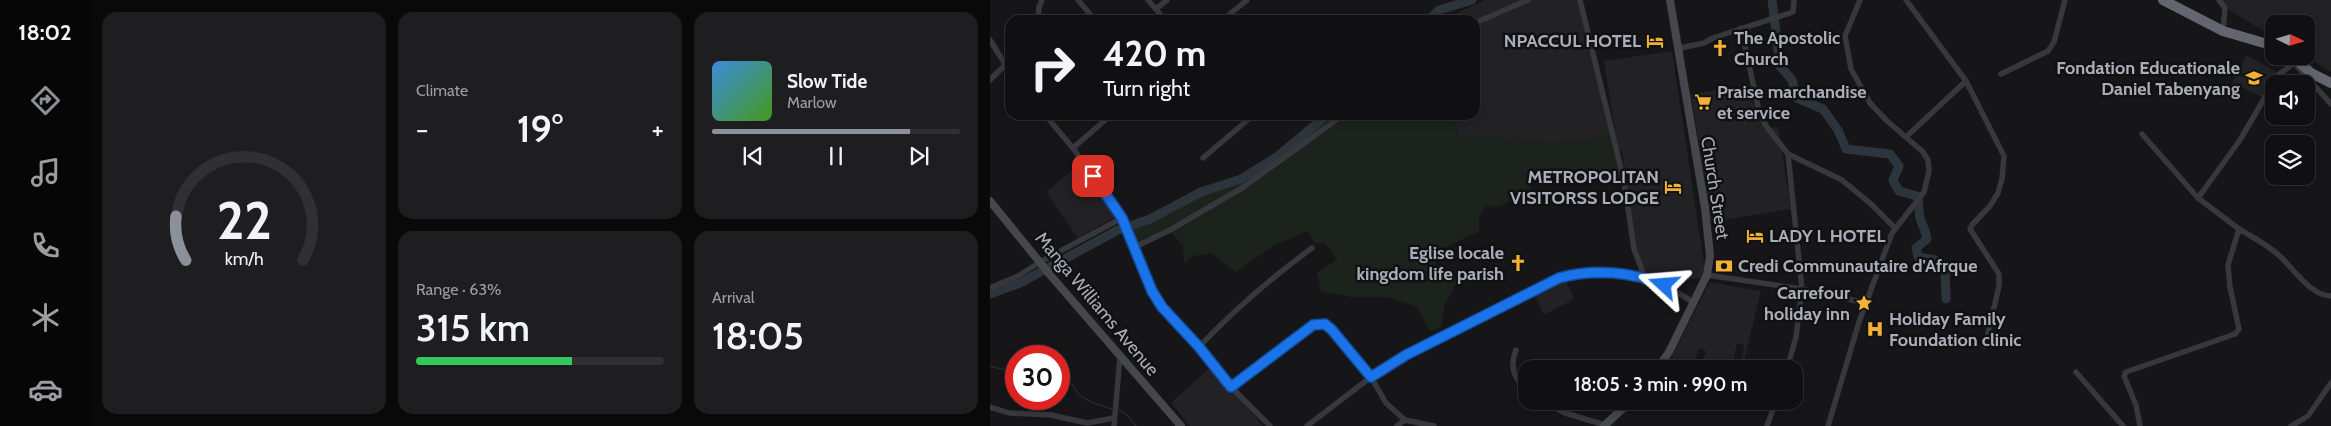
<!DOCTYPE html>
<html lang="en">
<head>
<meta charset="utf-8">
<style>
  body { margin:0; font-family:Cabin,sans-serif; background:#1e1e20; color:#f1f3f6; height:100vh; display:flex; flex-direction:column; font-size:19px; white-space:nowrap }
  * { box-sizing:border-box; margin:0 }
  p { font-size:16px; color:#9c9d9f }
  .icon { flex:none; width:28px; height:28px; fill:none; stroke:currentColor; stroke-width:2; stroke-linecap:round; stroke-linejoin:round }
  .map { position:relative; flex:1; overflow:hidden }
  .drawer { display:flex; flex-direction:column; gap:12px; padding:12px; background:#09090a; width:900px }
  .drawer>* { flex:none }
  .hud { position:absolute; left:15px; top:15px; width:475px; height:105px; border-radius:15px; box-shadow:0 2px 8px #0003,0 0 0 1px #303032; background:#101012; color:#f1f3f6; overflow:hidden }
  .needle { width:32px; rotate:95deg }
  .controls { position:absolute; left:1275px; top:15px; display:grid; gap:10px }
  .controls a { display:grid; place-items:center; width:50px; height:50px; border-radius:10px; background:#101012; box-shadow:0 2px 8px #0003,0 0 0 1px #303032; font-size:25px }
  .speed { position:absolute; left:15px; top:345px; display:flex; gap:10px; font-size:25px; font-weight:700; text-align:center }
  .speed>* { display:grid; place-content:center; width:65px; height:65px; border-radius:50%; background:#101012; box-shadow:0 2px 8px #0003,0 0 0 1px #303032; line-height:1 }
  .speed .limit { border:8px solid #d22; background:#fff; color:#111 }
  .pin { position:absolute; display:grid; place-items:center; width:42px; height:42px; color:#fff; margin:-21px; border-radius:10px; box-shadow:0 2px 8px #0006 }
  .me { position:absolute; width:55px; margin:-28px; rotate:289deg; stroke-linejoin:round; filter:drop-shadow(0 0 4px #0008) }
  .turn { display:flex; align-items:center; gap:18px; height:105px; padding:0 15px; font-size:22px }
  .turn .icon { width:65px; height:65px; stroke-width:2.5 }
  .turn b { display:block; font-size:35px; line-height:42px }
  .big { font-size:38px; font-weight:600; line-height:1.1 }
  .drawer .widget { flex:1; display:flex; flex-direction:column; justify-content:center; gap:8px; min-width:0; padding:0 18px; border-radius:15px; background:#1e1e20 }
  .drawer .dial { align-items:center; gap:0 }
  .dial svg { height:130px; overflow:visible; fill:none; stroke:#303032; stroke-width:7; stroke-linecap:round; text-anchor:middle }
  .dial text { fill:#f1f3f6; stroke:none }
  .song { display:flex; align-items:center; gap:15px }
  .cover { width:60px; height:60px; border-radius:8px; background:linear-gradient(135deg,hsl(210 70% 55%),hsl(100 70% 35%)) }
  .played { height:5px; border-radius:2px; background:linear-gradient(90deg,#8c9099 80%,#303032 80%) }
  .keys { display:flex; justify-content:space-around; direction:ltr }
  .heat { display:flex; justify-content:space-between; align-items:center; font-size:28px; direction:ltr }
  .charge { height:8px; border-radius:4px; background:linear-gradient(90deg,#34c759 63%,#303032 0) }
  .drawer .tiles { flex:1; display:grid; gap:12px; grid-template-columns:repeat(3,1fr) }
  .widget:first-child { grid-row:span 2 }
  .trip { position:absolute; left:528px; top:360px; width:285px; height:50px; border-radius:15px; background:#101012; box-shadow:0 2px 8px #0003,0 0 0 1px #303032; font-weight:600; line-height:50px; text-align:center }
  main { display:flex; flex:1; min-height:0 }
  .tabs { display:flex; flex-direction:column; width:90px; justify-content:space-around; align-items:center; background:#060607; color:#9c9d9f }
  .tabs .icon { width:35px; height:35px }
  .tabs .on { color:#8c9099 }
  .tabs b { font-size:22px; color:#f1f3f6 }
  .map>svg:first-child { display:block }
</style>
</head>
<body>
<main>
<nav class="tabs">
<b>18:02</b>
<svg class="icon on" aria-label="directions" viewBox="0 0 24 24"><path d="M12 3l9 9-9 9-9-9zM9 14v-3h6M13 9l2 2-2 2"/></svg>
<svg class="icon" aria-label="music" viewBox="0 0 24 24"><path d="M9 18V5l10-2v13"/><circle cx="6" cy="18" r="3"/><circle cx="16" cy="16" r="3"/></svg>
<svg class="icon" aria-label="phone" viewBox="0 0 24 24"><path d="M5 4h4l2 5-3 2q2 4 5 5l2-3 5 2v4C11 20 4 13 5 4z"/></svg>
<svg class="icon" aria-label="climate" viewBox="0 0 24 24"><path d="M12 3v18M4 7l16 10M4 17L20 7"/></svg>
<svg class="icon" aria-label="car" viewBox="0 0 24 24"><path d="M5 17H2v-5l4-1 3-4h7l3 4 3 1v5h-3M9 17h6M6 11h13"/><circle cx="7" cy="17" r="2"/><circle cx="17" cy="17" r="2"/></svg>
</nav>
<section class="drawer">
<div class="tiles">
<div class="widget dial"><svg viewBox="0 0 100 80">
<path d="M14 69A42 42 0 1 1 86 69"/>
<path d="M14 69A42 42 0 0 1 8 42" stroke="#8c9099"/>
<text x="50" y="56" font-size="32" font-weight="700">22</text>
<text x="50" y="72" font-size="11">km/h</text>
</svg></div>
<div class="widget"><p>Climate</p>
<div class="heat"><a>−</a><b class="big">19°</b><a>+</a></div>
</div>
<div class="widget">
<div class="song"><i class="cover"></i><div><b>Slow Tide</b><p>Marlow</p></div></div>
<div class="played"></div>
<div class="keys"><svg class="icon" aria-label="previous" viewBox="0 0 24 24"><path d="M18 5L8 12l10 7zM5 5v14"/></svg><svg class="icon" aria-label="pause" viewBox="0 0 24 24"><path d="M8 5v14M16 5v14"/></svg><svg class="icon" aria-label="next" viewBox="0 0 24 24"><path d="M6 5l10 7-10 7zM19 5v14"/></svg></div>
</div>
<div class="widget"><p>Range · 63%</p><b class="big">315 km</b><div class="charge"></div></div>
<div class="widget"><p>Arrival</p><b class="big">18:05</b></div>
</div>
</section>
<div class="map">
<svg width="1341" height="426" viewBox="0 0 1341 426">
  <rect width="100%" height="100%" fill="#161618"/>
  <g fill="#222225" fill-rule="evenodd">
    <path d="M 495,0 L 590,0 L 623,137 L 558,143 L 516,139 L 470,139 L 462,115 L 485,115 L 485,20 L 452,20 Z"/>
    <path d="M 1228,0 L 1341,0 L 1341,72 L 1315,56 L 1316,24 L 1284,24 L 1284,37 L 1227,3 Z"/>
    <path d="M 682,51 L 716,277 L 652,287 L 632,151 L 628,151 L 614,61 Z"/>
    <path d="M 1256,55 L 1286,71 L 1275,98 L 1242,83 Z"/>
    <path d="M 760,85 L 763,104 L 770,103 L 774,129 L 788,127 L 801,209 L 721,222 L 701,94 Z"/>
    <path d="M 91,163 L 127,216 L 88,238 L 56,192 Z"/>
    <path d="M 576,281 L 584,299 L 554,315 L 544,293 L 564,283 Z"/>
    <path d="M 720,282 L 771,291 L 752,369 L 711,369 L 716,351 L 709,348 L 703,369 L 691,369 L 680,360 ZM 747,344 L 754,345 L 751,361 L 744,359 Z"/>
    <path d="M 222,366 L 273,426 L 200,426 L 181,403 Z"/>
  </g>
  <path fill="#1c231d" d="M 337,115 L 367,115 L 371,120 L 378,115 L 462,115 L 470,139 L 516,139 L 558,143 L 623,137 L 634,181 L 545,177 L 537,194 L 507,207 L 496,205 L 489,218 L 489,232 L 450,249 L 445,265 L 469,279 L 455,304 L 451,327 L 440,331 L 426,306 L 397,297 L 363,297 L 331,291 L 327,273 L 347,259 L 335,243 L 325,243 L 317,231 L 283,246 L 246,272 L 222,253 L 203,256 L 194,263 L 193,246 L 180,230 L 143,248 L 134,222 L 160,219 L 211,192 L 251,179 L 288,156 Z"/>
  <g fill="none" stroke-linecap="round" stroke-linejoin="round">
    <g stroke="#2c353c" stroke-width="1">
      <path d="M 0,366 L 26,373"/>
      <path d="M 69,378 L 83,385 C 89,401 108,404 122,409"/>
      <path d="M 129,410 L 137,415 L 146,426"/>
    </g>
    <g stroke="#2c353c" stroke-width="9">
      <path d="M 782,0 L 790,66 L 802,80 L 807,98 L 833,109 L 848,130 L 856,149 L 900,154 L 909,166 L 903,180 L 909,191 L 927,196 C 930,204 928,211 930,218 C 932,226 936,230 937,239 L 926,248 L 928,257 L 945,260 L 955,268 L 956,299"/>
      <path d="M 439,20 L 449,10 L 482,0"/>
      <path d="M 0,294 L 30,283 L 128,230 L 160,219 L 211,192 L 251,179 L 288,156 L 337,115"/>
    </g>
    <g stroke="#37383d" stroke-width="5.5">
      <path d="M 88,0 L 105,20"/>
      <path d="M 158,0 L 175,20"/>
      <path d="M 590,0 L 634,181 L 644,249 L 655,278"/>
      <path d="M 916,0 L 976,81 L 1014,156 L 1012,179 L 1008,193 L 1000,206 L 982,225 L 980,229 L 1009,274 L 1009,286 L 995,346"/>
      <path d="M 1229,0 L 1235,8 L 1233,31"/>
      <path d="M 166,9 L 177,0"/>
      <path d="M 241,13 L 247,20"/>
      <path d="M 48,20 L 49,7 L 52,0"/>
      <path d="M 233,20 L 257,0"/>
      <path d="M 485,23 L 538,0"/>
      <path d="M 751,28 L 769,111 L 776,126 L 798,154 L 812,289 L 806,337 L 797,369"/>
      <path d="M 0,40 L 20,72"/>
      <path d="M 690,48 L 714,43 L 723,38 L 803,12 L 804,0"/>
      <path d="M 1303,62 L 1341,104"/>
      <path d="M 1011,74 L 1058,51 L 1064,42 L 1075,0"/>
      <path d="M 0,80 L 15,65"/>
      <path d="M 55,115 L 83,148 L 132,218 L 162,291 L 172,307 L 209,347 L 241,387 L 280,426"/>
      <path d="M 1152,134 L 1208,198 L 1249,229"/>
      <path d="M 917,136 L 976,81"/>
      <path d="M 83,148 L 121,115"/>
      <path d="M 798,154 L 852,180 L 880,203 L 905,228"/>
      <path d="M 213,158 L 260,118 L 257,115"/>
      <path d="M 1208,198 L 1250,140 L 1288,75 L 1303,64"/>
      <path d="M 143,248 L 180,230 L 252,188 L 353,115"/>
      <path d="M 717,275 L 812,289 L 876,303"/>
      <path d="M 0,288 L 28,276 L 50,262 L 132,218"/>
      <path d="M 209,347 C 243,311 281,278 322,248"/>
      <path d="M 526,350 C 520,365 523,378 536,388"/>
      <path d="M 1086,372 L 1133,426"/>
      <path d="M 241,387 L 312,333 L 323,325 L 335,324 L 381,377 L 396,403 L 415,420"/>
      <path d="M 553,401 L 575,413 L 615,425"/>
      <path d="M 0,407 L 19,413 L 61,415 L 97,423 L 124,418"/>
      <path d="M 124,426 L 130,356"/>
      <path d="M 317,426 L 381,377 L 416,355 L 569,278 C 602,268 641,271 672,284 C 683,289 693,296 703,302"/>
      <path d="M 407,426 L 415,420 L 444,426"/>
      <path d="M 777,426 L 786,401"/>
      <path d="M 838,426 L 869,322 L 902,233 L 934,192 L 939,171 L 938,160 L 933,152 L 896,120 L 880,103 L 861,69 L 855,36 L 870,0"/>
      <path d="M 1150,426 L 1146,405 L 1134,376 L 1136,372 L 1245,334 L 1249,329 L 1240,287 L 1238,265 L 1249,229 C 1261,236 1274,243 1285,252 C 1302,265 1319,296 1341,296"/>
      <path d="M 1301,426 L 1318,416 L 1341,383"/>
    </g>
    <g stroke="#45474d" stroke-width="8">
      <path d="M 0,201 L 61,276 L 191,426"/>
      <path d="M 667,369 L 679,352 L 717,275 L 720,256 L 715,208 L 680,0"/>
      <path d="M 614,426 L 641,401"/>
    </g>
    <g stroke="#63666e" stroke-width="10">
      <path d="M 1173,0 L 1233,31 L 1284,46"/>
      <path d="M 1302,56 L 1321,73 L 1341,83"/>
    </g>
  </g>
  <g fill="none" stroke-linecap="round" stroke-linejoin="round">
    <g stroke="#114b97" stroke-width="12">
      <path id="route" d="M 103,176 L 132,218 L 162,291 L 172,307 L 209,347 L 241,387 L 323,325 L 335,324 L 342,330 L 381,377 L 416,355 L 569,278 C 603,268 642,272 674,285"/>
    </g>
    <use href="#route" stroke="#1a73e8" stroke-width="9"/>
  </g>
  <defs>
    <g id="hotel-bare" transform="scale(1.35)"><path d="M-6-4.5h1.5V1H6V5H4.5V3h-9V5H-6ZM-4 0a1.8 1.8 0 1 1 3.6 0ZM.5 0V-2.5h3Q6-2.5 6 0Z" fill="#f2b134" stroke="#111113" stroke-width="2.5" paint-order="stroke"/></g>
    <g id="church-bare" transform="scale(1.35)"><path d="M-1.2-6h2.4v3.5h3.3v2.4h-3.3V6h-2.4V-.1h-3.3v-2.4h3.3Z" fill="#f2b134" stroke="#111113" stroke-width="2.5" paint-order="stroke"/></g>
    <g id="school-bare" transform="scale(1.35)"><path d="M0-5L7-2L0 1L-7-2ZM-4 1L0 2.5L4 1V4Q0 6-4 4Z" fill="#f2b134" stroke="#111113" stroke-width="2.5" paint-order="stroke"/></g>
    <g id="supermarket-bare" transform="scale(1.35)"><path d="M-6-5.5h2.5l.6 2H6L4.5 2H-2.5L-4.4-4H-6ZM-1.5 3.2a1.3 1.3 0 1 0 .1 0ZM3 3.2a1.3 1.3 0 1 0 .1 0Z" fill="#f2b134" stroke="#111113" stroke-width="2.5" paint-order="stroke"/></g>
    <g id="bank-bare" transform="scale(1.35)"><path d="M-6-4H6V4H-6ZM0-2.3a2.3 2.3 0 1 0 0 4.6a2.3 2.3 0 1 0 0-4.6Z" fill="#f2b134" stroke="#111113" stroke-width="2.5" paint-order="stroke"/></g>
    <g id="sight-bare" transform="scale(1.35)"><path d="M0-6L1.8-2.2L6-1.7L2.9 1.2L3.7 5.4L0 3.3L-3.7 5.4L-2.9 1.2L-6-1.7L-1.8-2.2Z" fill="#f2b134" stroke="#111113" stroke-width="2.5" paint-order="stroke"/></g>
    <g id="hospital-bare" transform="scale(1.35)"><path d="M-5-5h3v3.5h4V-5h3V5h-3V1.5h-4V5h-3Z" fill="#f2b134" stroke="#111113" stroke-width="2.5" paint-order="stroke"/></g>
  </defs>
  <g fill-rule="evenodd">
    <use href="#hotel-bare" x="665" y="41"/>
    <use href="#church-bare" x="730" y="48"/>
    <use href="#school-bare" x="1264" y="78"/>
    <use href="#supermarket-bare" x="713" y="102"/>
    <use href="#hotel-bare" x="683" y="187"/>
    <use href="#hotel-bare" x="765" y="236"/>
    <use href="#church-bare" x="528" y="263"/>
    <use href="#bank-bare" x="734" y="266"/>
    <use href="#sight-bare" x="874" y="303"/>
    <use href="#hospital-bare" x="885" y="329"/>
  </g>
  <g text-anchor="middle" stroke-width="5" stroke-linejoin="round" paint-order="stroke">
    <g font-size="18" font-weight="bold" fill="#a8adb8" stroke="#111113" text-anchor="start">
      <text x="744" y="44">The Apostolic<tspan x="744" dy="21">Church</tspan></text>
      <text x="651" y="47" text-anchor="end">NPACCUL HOTEL</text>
      <text x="1250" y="74" text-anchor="end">Fondation Educationale<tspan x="1250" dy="21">Daniel Tabenyang</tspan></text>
      <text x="727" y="98">Praise marchandise<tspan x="727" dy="21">et service</tspan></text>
      <text x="669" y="183" text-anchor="end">METROPOLITAN<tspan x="669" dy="21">VISITORSS LODGE</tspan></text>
      <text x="779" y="242">LADY L HOTEL</text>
      <text x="514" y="259" text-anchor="end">Eglise locale<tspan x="514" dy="21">kingdom life parish</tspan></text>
      <text x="748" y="272">Credi Communautaire d'Afrque</text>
      <text x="860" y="299" text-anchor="end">Carrefour<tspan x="860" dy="21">holiday inn</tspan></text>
      <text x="899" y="325">Holiday Family<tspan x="899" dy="21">Foundation clinic</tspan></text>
    </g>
    <g font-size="18" fill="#a8adb8" stroke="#111113">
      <text transform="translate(725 188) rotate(81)" y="6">Church Street</text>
      <text transform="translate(107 304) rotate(50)" y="6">Manga Williams Avenue</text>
    </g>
  </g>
</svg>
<div class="controls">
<a><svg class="needle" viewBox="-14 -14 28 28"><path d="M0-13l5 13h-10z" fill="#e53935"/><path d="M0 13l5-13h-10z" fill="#9c9d9f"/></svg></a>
<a><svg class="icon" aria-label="sound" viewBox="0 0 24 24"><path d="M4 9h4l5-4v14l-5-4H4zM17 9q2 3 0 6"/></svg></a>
<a><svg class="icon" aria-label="layers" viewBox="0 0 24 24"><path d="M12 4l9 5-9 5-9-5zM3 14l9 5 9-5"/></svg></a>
</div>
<div class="speed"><div class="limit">30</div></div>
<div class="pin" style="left:103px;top:176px;background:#d93025"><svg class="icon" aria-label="arrive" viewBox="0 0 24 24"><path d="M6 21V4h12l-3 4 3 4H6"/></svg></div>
<svg class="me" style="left:674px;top:285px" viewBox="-20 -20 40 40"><path d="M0-17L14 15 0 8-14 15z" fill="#1a73e8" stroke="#fff" stroke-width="4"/></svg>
<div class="trip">18:05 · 3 min · 990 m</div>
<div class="hud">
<div class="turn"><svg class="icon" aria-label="right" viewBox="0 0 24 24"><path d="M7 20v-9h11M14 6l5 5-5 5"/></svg><div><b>420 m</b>Turn right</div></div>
</div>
</div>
</main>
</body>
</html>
